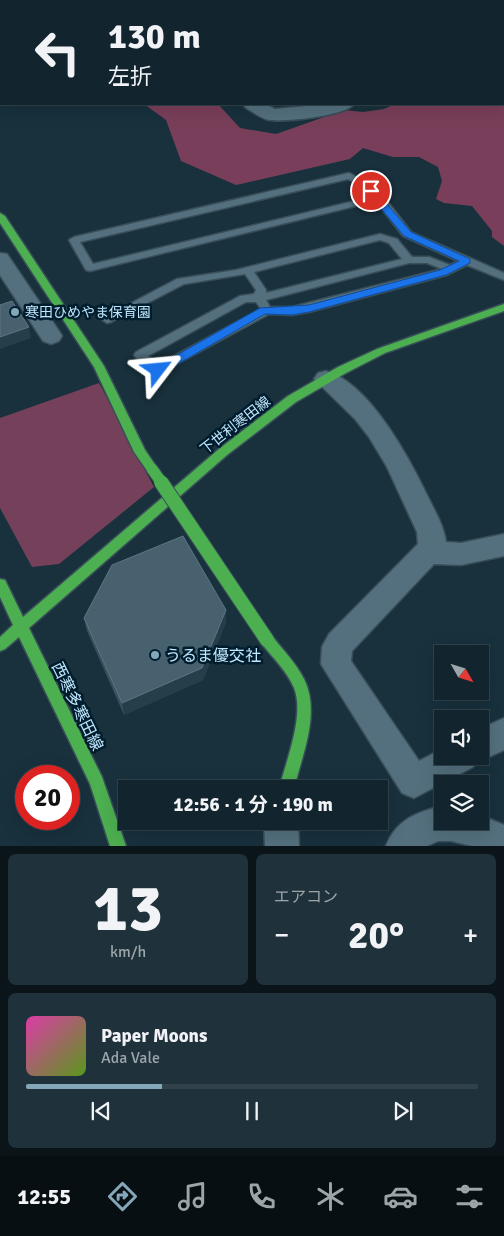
<!DOCTYPE html>
<html lang="ja">
<head>
<meta charset="utf-8">
<style>
  body { margin:0; font-family:Signika,"Noto Sans JP",sans-serif; background:#1f313a; color:#f1f3f6; height:100vh; display:flex; flex-direction:column; font-size:19px; white-space:nowrap }
  * { box-sizing:border-box; margin:0 }
  p { font-size:16px; color:#9ca5aa }
  .icon { flex:none; width:28px; height:28px; fill:none; stroke:currentColor; stroke-width:2; stroke-linecap:round; stroke-linejoin:round }
  .map { position:relative; height:846px; overflow:hidden }
  .side { display:flex; flex-direction:column; gap:8px; padding:8px; background:#0a1419; flex:1 }
  .side>* { flex:none }
  .hud { position:absolute; left:0px; top:0px; width:505px; height:105px; box-shadow:0 5px 20px #0002,0 0 0 1px #31424a; background:#12252e; color:#f1f3f6; overflow:hidden }
  .needle { width:32px; rotate:129deg }
  .fabs { position:absolute; left:434px; top:645px; display:grid; gap:10px }
  .fabs a { display:grid; place-items:center; width:55px; height:55px; border-radius:0px; background:#12252e; box-shadow:0 5px 20px #0002,0 0 0 1px #31424a; font-size:25px }
  .speed { position:absolute; left:15px; top:765px; display:flex; gap:10px; font-size:25px; font-weight:700; text-align:center }
  .speed>* { display:grid; place-content:center; width:65px; height:65px; border-radius:50%; background:#12252e; box-shadow:0 5px 20px #0002,0 0 0 1px #31424a; line-height:1 }
  .speed .limit { border:8px solid #d22; background:#fff; color:#111 }
  .pin { position:absolute; display:grid; place-items:center; width:42px; height:42px; color:#fff; margin:-21px; border:2px solid #fff; border-radius:50%; box-shadow:0 1px 5px #0007 }
  .me { position:absolute; width:55px; margin:-28px; rotate:61deg; stroke-linejoin:round; filter:drop-shadow(0 0 4px #0008) }
  .turn { display:flex; align-items:center; gap:18px; height:105px; padding:0 25px; font-size:22px }
  .turn .icon { width:65px; height:65px; stroke-width:2.5 }
  .turn b { display:block; font-size:35px; line-height:42px }
  .big { font-size:38px; font-weight:700; line-height:1.1 }
  .side .tile { flex:1; display:flex; flex-direction:column; justify-content:center; gap:8px; min-width:0; padding:0 18px; border-radius:8px; background:#1f313a }
  .side .dial { align-items:center; gap:0 }
  .dial b { font-size:65px; line-height:1 }
  .song { display:flex; align-items:center; gap:15px }
  .cover { width:60px; height:60px; border-radius:8px; background:linear-gradient(135deg,hsl(320 70% 55%),hsl(90 70% 35%)) }
  .played { height:5px; border-radius:2px; background:linear-gradient(90deg,#85a7ba 30%,#31424a 30%) }
  .keys { display:flex; justify-content:space-around; direction:ltr }
  .heat { display:flex; justify-content:space-between; align-items:center; font-size:28px; direction:ltr }
  .side .tiles { flex:1; display:grid; gap:8px; grid-template-columns:1fr 1fr }
  .tile:last-child { grid-column:span 2 }
  .trip { position:absolute; left:118px; top:780px; width:270px; height:50px; border-radius:0px; background:#12252e; box-shadow:0 5px 20px #0002,0 0 0 1px #31424a; font-weight:700; line-height:50px; text-align:center }
  .dock { display:flex; height:80px; justify-content:space-around; align-items:center; background:#070f12; color:#9ca5aa }
  .dock .icon { width:35px; height:35px }
  .dock .current { color:#85a7ba }
  .dock b { font-size:22px; color:#f1f3f6 }
  .map>svg:first-child { display:block }
</style>
</head>
<body>
<div class="map">
<svg width="504" height="846" viewBox="0 0 504 846">
  <rect width="100%" height="100%" fill="#18313d"/>
  <path fill="#75415a" d="M 99,383 L 154,487 L 59,564 L 32,567 L 0,508 L 0,418 Z"/>
  <path fill="#793f5a" d="M 144,104 L 218,104 L 240,128 L 276,134 L 344,110 L 363,112 L 384,109 L 395,104 L 504,105 L 504,246 L 492,237 L 492,231 L 472,206 L 444,203 L 436,199 L 442,181 L 438,167 L 419,157 L 393,157 L 363,148 L 350,159 L 236,185 L 181,161 L 166,120 Z"/>
  <g fill="none" stroke-linecap="round" stroke-linejoin="round">
    <g stroke="#394e59" stroke-width="3">
      <path id="lane" d="M 349,173 L 367,182 L 387,201 L 411,232 L 504,273 L 504,280 L 467,265 L 447,275 L 309,312 L 292,315 L 269,314 L 158,374 L 136,358 L 134,355 L 136,352 L 240,296 L 254,294 L 256,290 L 245,274 L 184,284 L 111,322 L 107,323 L 101,319 L 177,279 L 236,270 L 380,234 L 397,239 L 412,257 L 429,257 L 450,265 L 458,261 L 403,236 L 376,201 L 90,271 L 86,270 L 69,240 L 74,237 ZM 348,179 L 361,186 L 371,197 L 93,264 L 80,242 ZM 380,240 L 389,243 L 402,259 L 266,293 L 266,290 L 254,272 ZM 409,263 L 427,263 L 442,269 L 292,307 L 270,307 L 266,300 ZM 246,302 L 256,302 L 261,309 L 159,364 L 148,356 Z"/>
    </g>
    <g stroke="#394e59" stroke-width="3">
      <g id="street">
        <path d="M 354,0 L 370,0 L 371,1 L 355,1 Z"/>
        <path d="M 467,0 L 487,0 L 488,1 L 468,1 Z"/>
        <path d="M 243,104 L 265,104 L 275,109 L 329,104 L 354,104 C 345,116 285,122 270,120 C 262,119 253,112 246,108 Z"/>
        <path d="M 0,253 L 7,254 L 59,331 L 62,336 L 59,341 L 51,344 L 43,341 L 0,275 Z"/>
        <path d="M 326,371 C 370,383 411,461 429,499 C 436,513 444,527 446,542 L 461,543 L 504,534 L 504,556 L 461,565 L 434,564 L 352,651 L 351,661 L 419,761 L 442,749 L 442,756 L 480,756 L 480,729 L 504,718 L 504,750 L 480,761 L 476,760 L 473,767 L 414,798 L 402,793 L 321,664 L 322,647 L 329,634 L 418,544 L 417,532 L 387,467 L 369,437 L 355,419 L 314,379 L 318,373 Z"/>
        <path d="M 438,807 L 442,807 L 442,821 L 480,821 L 480,815 L 504,825 L 504,846 L 472,846 L 451,841 L 438,841 L 427,846 L 386,846 C 395,822 414,813 438,807 Z"/>
        <path d="M 264,821 L 298,821 L 299,846 L 265,846 Z"/>
      </g>
    </g>
    <g stroke="#394e59" stroke-width="3">
      <g id="fast">
        <rect x="72" y="0" width="31" height="1"/>
        <path d="M 0,213 L 5,216 L 104,366 L 145,450 L 158,469 L 156,472 L 148,472 L 134,452 L 94,367 L 0,223 Z"/>
        <path d="M 504,304 L 504,311 L 385,353 L 346,373 L 296,402 L 227,455 L 29,628 L 102,777 L 126,846 L 110,846 L 90,784 L 19,637 L 5,649 L 0,651 L 0,637 L 13,625 L 0,597 L 0,579 L 5,580 L 23,617 L 219,449 L 288,396 L 338,367 L 377,349 Z"/>
        <path d="M 267,634 L 272,636 C 283,650 296,663 304,679 C 321,713 302,755 294,789 L 279,789 C 286,761 305,715 294,688 C 287,671 273,658 262,644 L 260,640 L 262,636 Z"/>
      </g>
    </g>
    <g stroke="#394e59" stroke-width="3">
      <rect id="slow" x="0" y="12" width="1" height="4"/>
    </g>
    <use href="#lane" fill="#54707e" fill-rule="evenodd"/>
    <use href="#street" fill="#54707e" fill-rule="evenodd"/>
    <use href="#fast" fill="#4caf50" fill-rule="evenodd"/>
    <use href="#slow" fill="#ffc107" fill-rule="evenodd"/>
    <g stroke="#394e59" stroke-width="13" stroke-linecap="butt">
      <path id="fast-bridge-far1" d="M 152,469 L 162,483"/>
    </g>
    <g stroke="#394e59" stroke-width="16" stroke-linecap="butt">
      <path id="fast-bridge" d="M 161,482 L 267,640"/>
    </g>
    <use href="#fast-bridge-far1" stroke="#4caf50" stroke-width="11"/>
    <use href="#fast-bridge" stroke="#4caf50" stroke-width="14"/>
  </g>
  <path fill="#39515e" d="M 226,610 L 226,622 L 203,680 L 124,715 L 87,631 L 84,618 Z"/>
  <g fill="#263e4a">
    <path d="M 29,327 L 31,338 L 0,349 L 0,337 Z"/>
    <path d="M 226,610 L 226,622 L 203,680 L 124,715 L 122,703 Z"/>
  </g>
  <g fill="#48616f" stroke="#5a7685">
    <path d="M 12,301 L 29,327 L 0,337 L 0,305 Z"/>
    <path d="M 183,536 L 226,610 L 202,668 L 122,703 L 84,618 L 112,565 Z"/>
  </g>
  <path fill="#1a73e8" stroke="#114b97" d="M 368,189 L 374,189 L 411,232 L 470,259 L 470,263 L 446,275 L 309,312 L 292,315 L 265,314 L 162,373 L 154,373 L 154,368 L 260,308 L 309,305 L 440,270 L 459,261 L 404,236 L 368,193 Z"/>
  <g fill="#85a7ba" stroke="#001d2d" stroke-width="2">
    <circle cx="15" cy="312" r="5"/>
    <circle cx="155" cy="655" r="5"/>
  </g>
  <g text-anchor="middle" stroke-width="5" stroke-linejoin="round" paint-order="stroke">
    <g font-size="14" fill="#c0e6fd" stroke="#001d2d" text-anchor="start">
      <text x="25" y="317">寒田ひめやま保育園</text>
    </g>
    <g font-size="14" fill="#c0e6fd" stroke="#001d2d">
      <text transform="translate(235 425) rotate(-38)" y="5">下世利寒田線</text>
    </g>
    <g font-size="16" fill="#c0e6fd" stroke="#001d2d" text-anchor="start">
      <text x="165" y="661">うるま優交社</text>
    </g>
    <g font-size="16" fill="#c0e6fd" stroke="#001d2d">
      <text transform="translate(78 706) rotate(64)" y="6">西寒多寒田線</text>
    </g>
  </g>
</svg>
<div class="fabs">
<a><svg class="needle" viewBox="-14 -14 28 28"><path d="M0-13l5 13h-10z" fill="#e53935"/><path d="M0 13l5-13h-10z" fill="#9ca5aa"/></svg></a>
<a><svg class="icon" aria-label="sound" viewBox="0 0 24 24"><path d="M4 9h4l5-4v14l-5-4H4zM17 9q2 3 0 6"/></svg></a>
<a><svg class="icon" aria-label="layers" viewBox="0 0 24 24"><path d="M12 4l9 5-9 5-9-5zM3 14l9 5 9-5"/></svg></a>
</div>
<div class="speed"><div class="limit">20</div></div>
<div class="pin" style="left:371px;top:191px;background:#d93025"><svg class="icon" aria-label="arrive" viewBox="0 0 24 24"><path d="M6 21V4h12l-3 4 3 4H6"/></svg></div>
<svg class="me" style="left:158px;top:370px" viewBox="-20 -20 40 40"><path d="M0-17L14 15 0 8-14 15z" fill="#1a73e8" stroke="#fff" stroke-width="4"/></svg>
<div class="trip">12:56 · 1 分 · 190 m</div>
<div class="hud">
<div class="turn"><svg class="icon" aria-label="left" viewBox="0 0 24 24"><path d="M17 20v-9H6M10 6l-5 5 5 5"/></svg><div><b>130 m</b>左折</div></div>
</div>
</div>
<section class="side">
<div class="tiles">
<div class="tile dial"><b>13</b><p>km/h</p></div>
<div class="tile"><p>エアコン</p>
<div class="heat"><a>−</a><b class="big">20°</b><a>+</a></div>
</div>
<div class="tile">
<div class="song"><i class="cover"></i><div><b>Paper Moons</b><p>Ada Vale</p></div></div>
<div class="played"></div>
<div class="keys"><svg class="icon" aria-label="previous" viewBox="0 0 24 24"><path d="M18 5L8 12l10 7zM5 5v14"/></svg><svg class="icon" aria-label="pause" viewBox="0 0 24 24"><path d="M8 5v14M16 5v14"/></svg><svg class="icon" aria-label="next" viewBox="0 0 24 24"><path d="M6 5l10 7-10 7zM19 5v14"/></svg></div>
</div>
</div>
</section>
<nav class="dock">
<b>12:55</b>
<svg class="icon current" aria-label="directions" viewBox="0 0 24 24"><path d="M12 3l9 9-9 9-9-9zM9 14v-3h6M13 9l2 2-2 2"/></svg>
<svg class="icon" aria-label="music" viewBox="0 0 24 24"><path d="M9 18V5l10-2v13"/><circle cx="6" cy="18" r="3"/><circle cx="16" cy="16" r="3"/></svg>
<svg class="icon" aria-label="phone" viewBox="0 0 24 24"><path d="M5 4h4l2 5-3 2q2 4 5 5l2-3 5 2v4C11 20 4 13 5 4z"/></svg>
<svg class="icon" aria-label="climate" viewBox="0 0 24 24"><path d="M12 3v18M4 7l16 10M4 17L20 7"/></svg>
<svg class="icon" aria-label="car" viewBox="0 0 24 24"><path d="M5 17H2v-5l4-1 3-4h7l3 4 3 1v5h-3M9 17h6M6 11h13"/><circle cx="7" cy="17" r="2"/><circle cx="17" cy="17" r="2"/></svg>
<svg class="icon" aria-label="filters" viewBox="0 0 24 24"><path d="M4 7h16M4 17h16"/><circle cx="9" cy="7" r="2"/><circle cx="15" cy="17" r="2"/></svg>
</nav>
</body>
</html>
